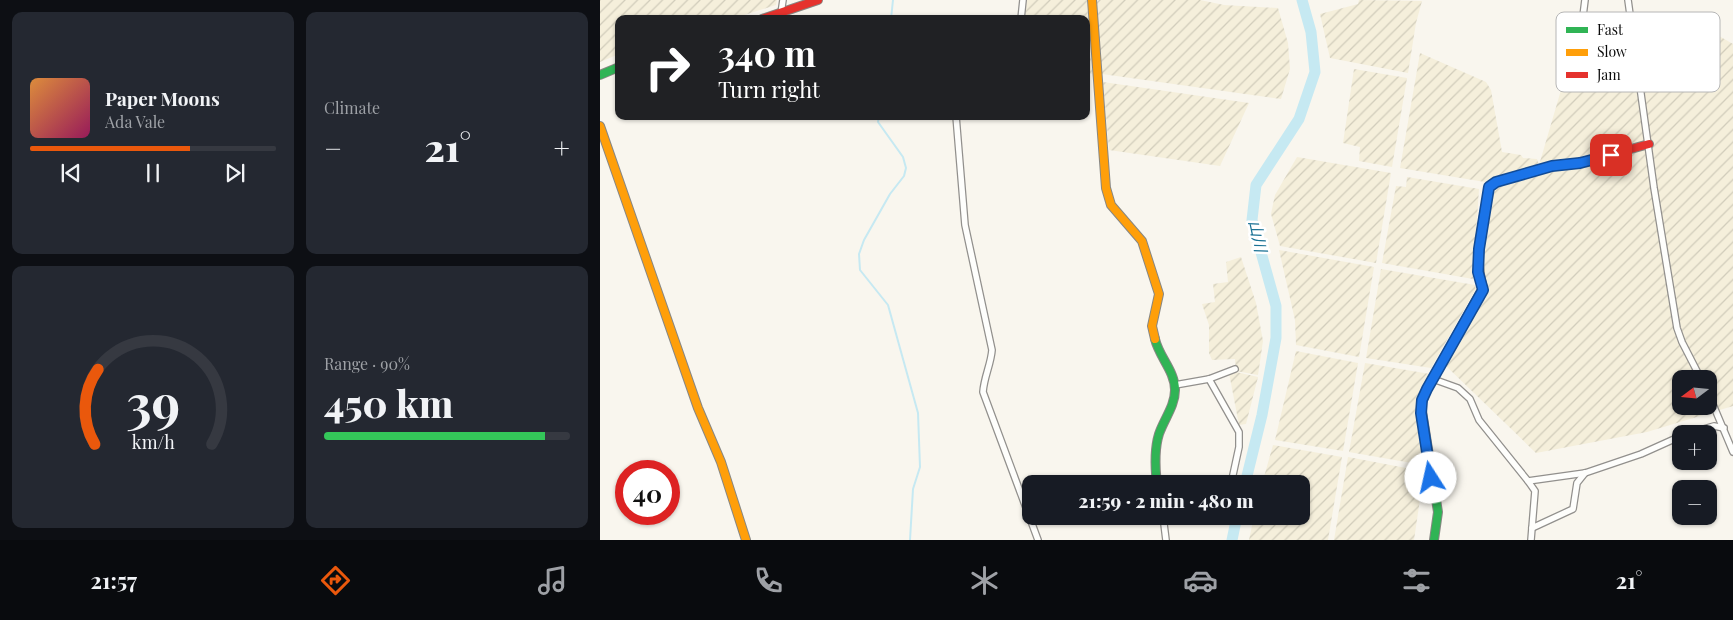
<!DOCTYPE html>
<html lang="en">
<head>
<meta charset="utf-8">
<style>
  body { margin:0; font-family:"Playfair Display","Noto Sans JP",serif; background:#242831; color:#f1f3f6; height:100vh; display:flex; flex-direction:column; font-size:19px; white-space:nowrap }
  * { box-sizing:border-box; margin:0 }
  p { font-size:16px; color:#9ea1a6 }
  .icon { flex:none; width:28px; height:28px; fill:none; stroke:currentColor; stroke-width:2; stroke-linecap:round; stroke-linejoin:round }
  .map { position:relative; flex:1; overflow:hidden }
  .panel { display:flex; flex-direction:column; gap:12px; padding:12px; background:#0d0f14; width:600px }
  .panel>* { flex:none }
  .banner { position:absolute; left:15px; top:15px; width:475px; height:105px; border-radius:10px; box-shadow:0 1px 4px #0004; background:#202124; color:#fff; overflow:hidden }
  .needle { width:32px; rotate:254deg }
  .tools { position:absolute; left:1072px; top:370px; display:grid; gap:10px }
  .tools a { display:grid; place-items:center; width:45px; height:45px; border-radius:10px; background:#171b24; box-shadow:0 1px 4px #0004; font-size:25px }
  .speed { position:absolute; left:15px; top:460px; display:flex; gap:10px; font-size:25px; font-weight:700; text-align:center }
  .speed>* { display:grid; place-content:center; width:65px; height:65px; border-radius:50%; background:#171b24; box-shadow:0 1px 4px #0004; line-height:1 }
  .speed .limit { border:8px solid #d22; background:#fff; color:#111 }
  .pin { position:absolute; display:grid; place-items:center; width:42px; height:42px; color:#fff; margin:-21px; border-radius:10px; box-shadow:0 2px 8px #0006 }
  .me { position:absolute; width:55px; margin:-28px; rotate:350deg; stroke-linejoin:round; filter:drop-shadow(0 0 4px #0008) }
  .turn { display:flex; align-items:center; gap:18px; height:105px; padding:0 20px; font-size:22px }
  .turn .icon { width:65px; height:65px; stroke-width:2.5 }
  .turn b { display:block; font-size:35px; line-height:42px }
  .big { font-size:38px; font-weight:800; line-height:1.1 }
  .panel .widget { flex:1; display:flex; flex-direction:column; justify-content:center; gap:8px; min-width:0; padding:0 18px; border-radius:10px; background:#242831 }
  .panel .dial { align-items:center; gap:0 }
  .dial svg { height:130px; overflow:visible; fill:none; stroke:#363941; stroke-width:7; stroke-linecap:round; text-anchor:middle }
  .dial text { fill:#f1f3f6; stroke:none }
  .song { display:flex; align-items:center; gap:15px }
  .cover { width:60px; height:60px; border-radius:8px; background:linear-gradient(135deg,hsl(30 70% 55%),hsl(330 70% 35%)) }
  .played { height:5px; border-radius:2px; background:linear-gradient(90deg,#ea580c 65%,#363941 65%) }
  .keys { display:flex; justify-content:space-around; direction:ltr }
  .heat { display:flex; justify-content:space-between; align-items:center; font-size:28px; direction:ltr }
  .charge { height:8px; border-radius:4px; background:linear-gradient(90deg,#34c759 90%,#363941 0) }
  .panel .tiles { flex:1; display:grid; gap:12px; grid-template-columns:repeat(2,1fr) }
  .trip { position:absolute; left:422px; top:475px; width:288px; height:50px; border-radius:10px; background:#171b24; box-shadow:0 1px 4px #0004; font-weight:800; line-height:50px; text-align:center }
  .tab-bar { display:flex; height:80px; justify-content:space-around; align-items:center; background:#090b0e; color:#9ea1a6 }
  .tab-bar .icon { width:35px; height:35px }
  .tab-bar .on { color:#ea580c }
  .tab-bar b { font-size:22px; color:#f1f3f6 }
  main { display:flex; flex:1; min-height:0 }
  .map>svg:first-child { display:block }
</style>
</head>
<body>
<main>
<section class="panel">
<div class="tiles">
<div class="widget">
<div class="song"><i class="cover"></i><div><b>Paper Moons</b><p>Ada Vale</p></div></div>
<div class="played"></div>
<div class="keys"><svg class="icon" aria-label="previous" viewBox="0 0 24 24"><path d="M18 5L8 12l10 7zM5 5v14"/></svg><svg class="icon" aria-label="pause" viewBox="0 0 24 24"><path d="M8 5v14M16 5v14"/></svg><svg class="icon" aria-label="next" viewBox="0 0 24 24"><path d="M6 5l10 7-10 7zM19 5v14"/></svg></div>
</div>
<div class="widget"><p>Climate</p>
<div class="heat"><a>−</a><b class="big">21°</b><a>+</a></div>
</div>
<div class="widget dial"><svg viewBox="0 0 100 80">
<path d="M14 69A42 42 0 1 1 86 69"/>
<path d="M14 69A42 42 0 0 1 16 23" stroke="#ea580c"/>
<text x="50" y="56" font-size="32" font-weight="700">39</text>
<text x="50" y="72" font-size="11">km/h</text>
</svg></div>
<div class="widget"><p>Range · 90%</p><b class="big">450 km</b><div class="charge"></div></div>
</div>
</section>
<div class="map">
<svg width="1133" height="540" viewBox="0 0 1133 540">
  <defs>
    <pattern id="farmland-furrows" width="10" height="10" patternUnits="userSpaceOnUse" patternTransform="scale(1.25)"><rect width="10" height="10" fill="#f5efdb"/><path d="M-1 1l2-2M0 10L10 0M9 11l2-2" fill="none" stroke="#d1ccbb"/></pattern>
  </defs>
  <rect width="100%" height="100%" fill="#f9f6ee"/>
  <g fill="url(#farmland-furrows)" fill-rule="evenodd">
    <path d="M 0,0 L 177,0 L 176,5 L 132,19 L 19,19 L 19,54 L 0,62 Z"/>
    <path d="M 427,0 L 487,0 L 492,74 L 486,73 L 486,19 L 425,19 Z"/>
    <path d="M 496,0 L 600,0 L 624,5 L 678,8 L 688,43 L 690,69 L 681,99 L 502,74 Z"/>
    <path d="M 759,0 L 822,1 L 816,23 L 808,73 L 730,58 L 720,14 L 758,4 Z"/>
    <path d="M 1084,16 L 1133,44 L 1133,406 L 1047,432 L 936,453 L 845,365 L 882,302 L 886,299 L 881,259 L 891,187 L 885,182 L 800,168 L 820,53 L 886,82 L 891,90 L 902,152 L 921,155 L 923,158 L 937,159 L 939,165 L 976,39 ZM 1081,379 L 1109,379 L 1109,406 L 1081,406 Z"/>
    <path d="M 754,69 L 807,78 L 792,167 L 759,161 L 760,147 L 743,143 Z"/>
    <path d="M 503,82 L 649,103 L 620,166 L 509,150 Z"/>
    <path d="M 697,157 L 791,173 L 776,263 L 680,246 L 671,214 L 675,195 Z"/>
    <path d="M 807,177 L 879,189 L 873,279 L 782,263 L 796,186 L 806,187 Z"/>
    <path d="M 679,250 L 774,267 L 759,357 L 696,345 L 695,320 Z"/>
    <path d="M 641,257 L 656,303 L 663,341 L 658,375 L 636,371 L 635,359 L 612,360 L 609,353 L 609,325 L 602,304 L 615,302 L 613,284 L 628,282 L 626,262 Z"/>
    <path d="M 781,269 L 875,285 L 876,289 L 831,368 L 766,358 Z"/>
    <path d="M 696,351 L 758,363 L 743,451 L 675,440 Z"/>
    <path d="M 765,363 L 830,374 L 820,393 L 818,404 L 823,465 L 749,452 Z"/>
    <path d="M 636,372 L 658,377 L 646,424 L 639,425 L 629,373 Z"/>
    <path d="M 673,445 L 742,457 L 728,540 L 649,540 L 654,516 L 701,516 L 701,484 L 662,484 Z"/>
    <path d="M 748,457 L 822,471 L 823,479 L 814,540 L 734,540 Z"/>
  </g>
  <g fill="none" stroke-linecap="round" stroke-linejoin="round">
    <g stroke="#c6e9f2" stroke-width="2">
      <path d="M 291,19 L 293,0"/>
      <path d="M 279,116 L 278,122 L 303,157 L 306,168 L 304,176 L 290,194 L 264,240 L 259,254 L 260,270 L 288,305 L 318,413 L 320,467 L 313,489 L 310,540"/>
    </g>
    <g stroke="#c6e9f2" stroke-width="11">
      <path d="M 645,484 L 662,415 L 676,338 L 676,306 L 652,220 L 656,185 L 699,119 L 715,72 L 711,32 L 702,0"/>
      <path d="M 632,540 L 637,516"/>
    </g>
    <g stroke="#92908d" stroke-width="8">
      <g id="street">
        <path d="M 1028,0 L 1054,188 L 1077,328 L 1082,342 L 1101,379"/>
        <path d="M 181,13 L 183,0"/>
        <path d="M 421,19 L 423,0"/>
        <path d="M 981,32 L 985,0"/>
        <path d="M 356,116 L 365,225 L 392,350 C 391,364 384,377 383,392 L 438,540"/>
        <path d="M 609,379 L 639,432 L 639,447 L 631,484"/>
        <path d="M 833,379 L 858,388 L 870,399 L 879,420 L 928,481 L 985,473 L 1041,454 L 1081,436"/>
        <path d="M 575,385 L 609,379 L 635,369"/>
        <path d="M 1109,395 L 1133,452"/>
        <path d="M 1086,434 L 1114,426 L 1124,428"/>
        <path d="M 928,481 L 935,491 L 931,540"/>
        <path d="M 563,516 L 566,540"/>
        <path d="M 597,516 L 604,516"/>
        <path d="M 932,528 L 973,509 L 977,483 L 985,473"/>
      </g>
    </g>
    <g stroke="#888783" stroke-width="10">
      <g id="fast">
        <path d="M 0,75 L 19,67"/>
        <path d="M 555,339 C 559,357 575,371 575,390 C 575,406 564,419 559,434 C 554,450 555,467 557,484"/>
        <path d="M 834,540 L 838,512 L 821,405 L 827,389 L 883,288"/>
      </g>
    </g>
    <g stroke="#888783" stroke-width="10">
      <g id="slow">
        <path d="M 492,0 L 506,188 L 511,205 L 542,241 L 559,294 L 552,326 L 555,339"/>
        <path d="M 0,126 L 98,408 L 121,462 L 146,540"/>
      </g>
    </g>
    <g stroke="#888783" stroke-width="10">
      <g id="jam">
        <path d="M 162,19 L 218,0"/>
        <path d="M 883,288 C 873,255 884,220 889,187 L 896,182 L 952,166 L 980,163 L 1049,144"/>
      </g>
    </g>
    <use href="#street" stroke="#fefefc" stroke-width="5.5"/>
    <use href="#fast" stroke="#30b455" stroke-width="8"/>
    <use href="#slow" stroke="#ff9f0a" stroke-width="8"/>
    <use href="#jam" stroke="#e5322d" stroke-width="8"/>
  </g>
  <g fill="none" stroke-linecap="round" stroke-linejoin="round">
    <g stroke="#114b97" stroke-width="12">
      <path id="route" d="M 831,478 L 821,413 L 822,400 L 827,389 L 883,290 L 878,272 L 879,249 L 889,187 L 896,182 L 952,166 L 980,163 L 1011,155"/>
    </g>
    <use href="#route" stroke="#1a73e8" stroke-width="9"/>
  </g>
  <g text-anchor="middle" stroke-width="5" stroke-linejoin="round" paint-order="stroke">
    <g font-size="16" font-style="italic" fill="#1b7295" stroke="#fff">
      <text transform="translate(658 236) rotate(78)" y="6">山川</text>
    </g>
  </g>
  <rect x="956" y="12" width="164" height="80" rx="8" fill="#fff" stroke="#b6b6b6" stroke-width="1"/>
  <rect x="966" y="27" width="22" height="6" fill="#30b455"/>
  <rect x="966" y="49" width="22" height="7" fill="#ff9f0a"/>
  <rect x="966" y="72" width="22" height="6" fill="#e5322d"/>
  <g font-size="14" fill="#0a0a0a">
    <text x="997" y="35">Fast</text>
    <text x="997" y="57">Slow</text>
    <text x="997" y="80">Jam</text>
  </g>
</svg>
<div class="tools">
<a><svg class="needle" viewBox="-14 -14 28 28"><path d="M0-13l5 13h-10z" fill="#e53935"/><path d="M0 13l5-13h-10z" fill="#9ea1a6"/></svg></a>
<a>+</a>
<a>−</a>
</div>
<div class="speed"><div class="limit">40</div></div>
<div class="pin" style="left:1011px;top:155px;background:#d93025"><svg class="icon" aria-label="arrive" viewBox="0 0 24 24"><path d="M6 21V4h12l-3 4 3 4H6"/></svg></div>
<svg class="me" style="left:831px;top:478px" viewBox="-20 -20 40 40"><circle r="19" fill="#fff"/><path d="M0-13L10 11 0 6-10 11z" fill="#1a73e8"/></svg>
<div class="trip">21:59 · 2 min · 480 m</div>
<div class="banner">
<div class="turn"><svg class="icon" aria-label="right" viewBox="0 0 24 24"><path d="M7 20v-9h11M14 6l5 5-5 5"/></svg><div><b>340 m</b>Turn right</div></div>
</div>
</div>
</main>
<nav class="tab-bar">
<b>21:57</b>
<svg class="icon on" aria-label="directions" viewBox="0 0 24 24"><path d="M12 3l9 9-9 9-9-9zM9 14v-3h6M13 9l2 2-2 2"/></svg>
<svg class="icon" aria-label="music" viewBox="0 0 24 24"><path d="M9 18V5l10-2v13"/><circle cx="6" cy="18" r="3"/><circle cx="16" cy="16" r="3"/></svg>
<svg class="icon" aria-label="phone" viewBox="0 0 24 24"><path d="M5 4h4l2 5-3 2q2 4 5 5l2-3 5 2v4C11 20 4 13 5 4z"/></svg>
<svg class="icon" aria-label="climate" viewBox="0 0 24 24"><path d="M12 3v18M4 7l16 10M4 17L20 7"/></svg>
<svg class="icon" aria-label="car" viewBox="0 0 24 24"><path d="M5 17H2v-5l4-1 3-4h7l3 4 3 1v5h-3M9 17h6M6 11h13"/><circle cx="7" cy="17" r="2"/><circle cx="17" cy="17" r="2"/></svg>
<svg class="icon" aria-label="filters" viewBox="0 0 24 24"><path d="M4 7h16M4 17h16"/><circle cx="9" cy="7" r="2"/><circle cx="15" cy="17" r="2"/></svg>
<b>21°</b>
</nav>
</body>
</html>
